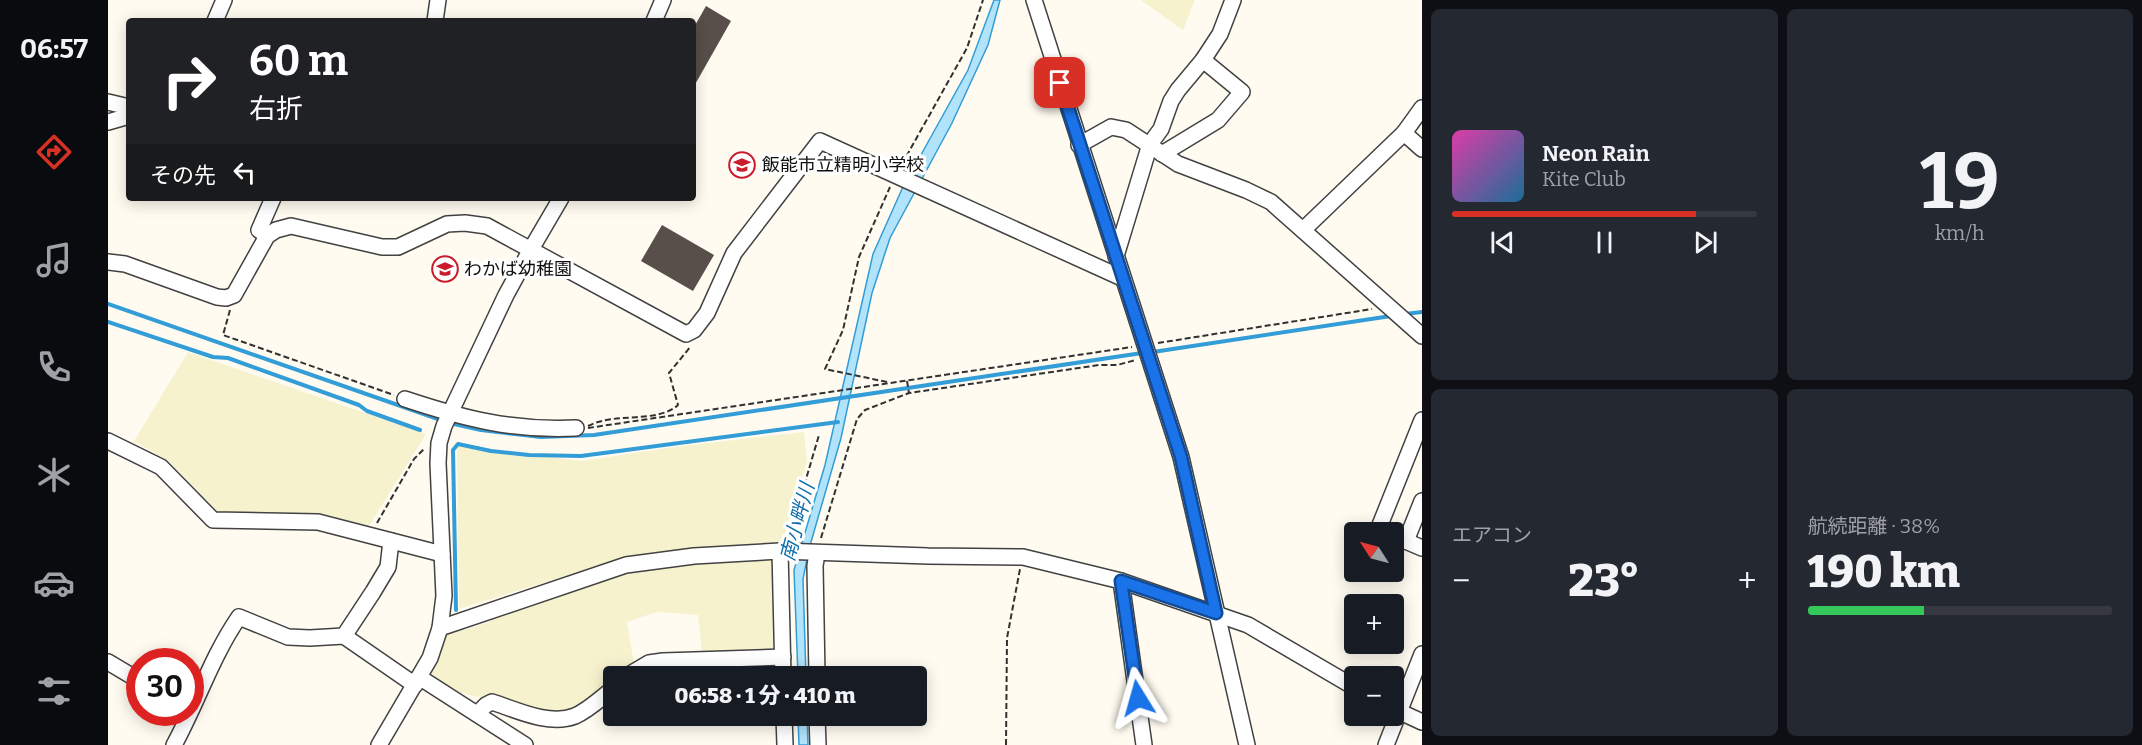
<!DOCTYPE html>
<html lang="ja">
<head>
<meta charset="utf-8">
<style>
  body { margin:0; font-family:Bitter,"Noto Sans JP",serif; background:#242831; color:#f1f3f6; height:100vh; display:flex; flex-direction:column; font-size:22px; white-space:nowrap }
  * { box-sizing:border-box; margin:0 }
  p { font-size:20px; color:#9ea1a6 }
  .icon { flex:none; width:33px; height:33px; fill:none; stroke:currentColor; stroke-width:2; stroke-linecap:round; stroke-linejoin:round }
  .map { position:relative; flex:1; overflow:hidden }
  .panel { display:flex; flex-direction:column; gap:9px; padding:9px; background:#0d0f14; width:720px }
  .panel>* { flex:none }
  .top-card { position:absolute; left:18px; top:18px; width:570px; height:183px; border-radius:6px; box-shadow:0 3px 15px #0003; background:#202124; color:#fff; overflow:hidden }
  .needle { width:39px; rotate:306deg }
  .buttons { position:absolute; left:1236px; top:522px; display:grid; gap:12px }
  .buttons a { display:grid; place-items:center; width:60px; height:60px; border-radius:6px; background:#171b24; box-shadow:0 3px 15px #0003; font-size:30px }
  .speed { position:absolute; left:18px; top:648px; display:flex; gap:12px; font-size:30px; font-weight:700; text-align:center }
  .speed>* { display:grid; place-content:center; width:78px; height:78px; border-radius:50%; background:#171b24; box-shadow:0 3px 15px #0003; line-height:1 }
  .speed .limit { border:9px solid #d22; background:#fff; color:#111 }
  .pin { position:absolute; display:grid; place-items:center; width:51px; height:51px; color:#fff; margin:-26px; border-radius:12px; box-shadow:0 3px 9px #0006 }
  .me { position:absolute; width:66px; margin:-33px; rotate:352deg; stroke-linejoin:round; filter:drop-shadow(0 0 4px #0008) }
  .turn { display:flex; align-items:center; gap:21px; height:126px; padding:0 24px; font-size:27px }
  .turn .icon { width:78px; height:78px; stroke-width:2.5 }
  .turn b { display:block; font-size:42px; line-height:51px }
  .then { display:flex; align-items:center; height:57px; padding:0 24px; background:#0003; gap:12px; font-size:22px }
  .big { font-size:45px; font-weight:800; line-height:1.1 }
  .panel .card { flex:1; display:flex; flex-direction:column; justify-content:center; gap:9px; min-width:0; padding:0 21px; border-radius:9px; background:#242831 }
  .panel .dial { align-items:center; gap:0 }
  .dial b { font-size:78px; line-height:1 }
  .song { display:flex; align-items:center; gap:18px }
  .cover { width:72px; height:72px; border-radius:9px; background:linear-gradient(135deg,hsl(320 70% 55%),hsl(200 70% 35%)) }
  .played { height:6px; border-radius:3px; background:linear-gradient(90deg,#d93025 80%,#363941 80%) }
  .keys { display:flex; justify-content:space-around; direction:ltr }
  .heat { display:flex; justify-content:space-between; align-items:center; font-size:33px; direction:ltr }
  .charge { height:9px; border-radius:4px; background:linear-gradient(90deg,#34c759 38%,#363941 0) }
  .panel .tiles { flex:1; display:grid; gap:9px; grid-template-columns:repeat(2,1fr) }
  .trip { position:absolute; left:495px; top:666px; width:324px; height:60px; border-radius:6px; background:#171b24; box-shadow:0 3px 15px #0003; font-weight:800; line-height:60px; text-align:center }
  main { display:flex; flex:1; min-height:0 }
  .tabs { display:flex; flex-direction:column; width:108px; justify-content:space-around; align-items:center; background:#090b0e; color:#9ea1a6 }
  .tabs .icon { width:42px; height:42px }
  .tabs .current { color:#d93025 }
  .tabs b { font-size:27px; color:#f1f3f6 }
  .map>svg:first-child { display:block }
</style>
</head>
<body>
<main>
<nav class="tabs">
<b>06:57</b>
<svg class="icon current" aria-label="directions" viewBox="0 0 24 24"><path d="M12 3l9 9-9 9-9-9zM9 14v-3h6M13 9l2 2-2 2"/></svg>
<svg class="icon" aria-label="music" viewBox="0 0 24 24"><path d="M9 18V5l10-2v13"/><circle cx="6" cy="18" r="3"/><circle cx="16" cy="16" r="3"/></svg>
<svg class="icon" aria-label="phone" viewBox="0 0 24 24"><path d="M5 4h4l2 5-3 2q2 4 5 5l2-3 5 2v4C11 20 4 13 5 4z"/></svg>
<svg class="icon" aria-label="climate" viewBox="0 0 24 24"><path d="M12 3v18M4 7l16 10M4 17L20 7"/></svg>
<svg class="icon" aria-label="car" viewBox="0 0 24 24"><path d="M5 17H2v-5l4-1 3-4h7l3 4 3 1v5h-3M9 17h6M6 11h13"/><circle cx="7" cy="17" r="2"/><circle cx="17" cy="17" r="2"/></svg>
<svg class="icon" aria-label="filters" viewBox="0 0 24 24"><path d="M4 7h16M4 17h16"/><circle cx="9" cy="7" r="2"/><circle cx="15" cy="17" r="2"/></svg>
</nav>
<div class="map">
<svg width="1314" height="745" viewBox="0 0 1314 745">
  <rect width="100%" height="100%" fill="#fffbf0"/>
  <g fill="#f7f2ce">
    <path d="M 1033,0 L 1087,0 L 1075,30 Z"/>
    <path d="M 80,352 L 318,434 L 261,526 L 207,513 L 111,513 L 61,461 L 26,441 Z"/>
    <path d="M 696,432 L 699,461 L 673,545 L 518,557 L 351,609 L 349,446 L 474,461 L 566,447 Z"/>
    <path d="M 666,558 L 669,653 L 594,653 L 590,615 L 549,612 L 519,622 L 526,664 L 512,676 L 506,676 L 505,682 L 471,709 L 438,714 L 346,691 L 324,678 L 323,670 L 341,630 L 357,630 L 381,622 L 395,611 L 514,574 L 560,567 Z"/>
  </g>
  <g fill="#b1e3fa" stroke="#339dd7" stroke-width="1.5">
    <path d="M 886,0 L 892,0 L 880,45 L 844,123 L 782,238 L 764,293 L 733,438 L 701,549 L 695,579 L 698,676 L 690,676 L 686,570 L 717,465 L 765,254 L 794,189 L 860,70 Z"/>
    <path d="M 690,716 L 699,716 L 700,745 L 691,745 Z"/>
  </g>
  <g fill="none" stroke-linecap="round" stroke-linejoin="round">
    <g stroke="#339dd7" stroke-width="4">
      <path d="M 0,304 L 330,419"/>
      <path d="M 1297,314 L 1314,312"/>
      <path d="M 0,322 L 105,357 L 120,358 L 251,405 L 259,411 L 312,430"/>
      <path d="M 1045,352 L 1283,316"/>
      <path d="M 346,424 L 373,430 L 433,437 L 486,435 L 1034,353"/>
      <path d="M 348,610 L 345,450 L 350,444 L 383,451 L 421,455 L 473,456 L 730,422"/>
    </g>
  </g>
  <g fill="#584f4a">
    <path d="M 598,6 L 623,21 L 585,88 L 585,29 Z"/>
    <path d="M 554,225 L 606,255 L 585,291 L 533,261 Z"/>
  </g>
  <g fill="none" stroke-linecap="round" stroke-linejoin="round">
    <g stroke="#424242" stroke-width="18">
      <g id="minor">
        <path d="M 926,0 L 1073,457 L 1139,745"/>
        <path d="M 107,21 L 116,0"/>
        <path d="M 327,21 L 330,0"/>
        <path d="M 546,21 L 555,0"/>
        <path d="M 0,102 L 21,107"/>
        <path d="M 0,122 L 21,116"/>
        <path d="M 1296,133 L 1314,108"/>
        <path d="M 971,145 L 1003,127 L 1018,130 L 1070,164 L 1138,190 L 1163,202 L 1314,336"/>
        <path d="M 1054,154 L 1110,120 L 1134,92 L 1095,60"/>
        <path d="M 1195,230 L 1296,133 L 1314,149"/>
        <path d="M 159,236 L 151,230 L 165,198"/>
        <path d="M 1008,256 L 1042,144 L 1053,129 L 1063,101 L 1070,90 L 1095,60 L 1112,34 L 1125,0"/>
        <path d="M 0,262 L 17,264 L 109,297 L 118,298 L 126,295 L 159,236 L 168,230 L 183,226 L 274,247 L 290,247 L 339,224 L 357,223 L 379,226 L 578,334 L 586,330 L 599,313 L 626,253 L 712,141 L 1014,278"/>
        <path d="M 297,399 C 357,419 405,431 468,428"/>
        <path d="M 0,441 L 53,467 L 105,520 L 210,522 L 334,554"/>
        <path d="M 1275,532 L 1270,530 L 1314,420"/>
        <path d="M 1286,536 L 1314,548"/>
        <path d="M 1298,541 L 1314,501"/>
        <path d="M 672,551 L 675,676"/>
        <path d="M 709,553 L 707,566 L 709,676"/>
        <path d="M 1013,581 L 1036,745"/>
        <path d="M 332,628 L 518,565 L 586,556 L 672,551 L 820,556 L 915,557 L 1013,581 L 1140,625 L 1246,687"/>
        <path d="M 236,636 L 265,592 L 280,567 L 283,541"/>
        <path d="M 0,662 L 32,681"/>
        <path d="M 519,676 L 541,663 L 555,661 L 675,657"/>
        <path d="M 311,677 L 417,745"/>
        <path d="M 1286,709 L 1314,722"/>
        <path d="M 369,714 L 378,705 L 384,702 C 409,710 441,726 467,716 C 481,710 494,697 506,688"/>
        <path d="M 676,716 L 677,745"/>
        <path d="M 709,716 L 710,745"/>
        <path d="M 66,745 C 89,703 104,656 131,617 L 180,637 L 202,638 L 236,636 L 307,685"/>
        <path d="M 271,745 L 322,658 L 332,628 L 336,596 L 330,463 L 331,443 L 336,426 L 398,295 L 422,251 L 453,198"/>
        <path d="M 1278,745 L 1314,654"/>
      </g>
    </g>
    <g stroke="#313131" stroke-width="2" stroke-dasharray="6 3" stroke-linecap="butt">
      <path d="M 794,164 L 859,48 L 875,0"/>
      <path d="M 122,310 L 115,335 L 286,395"/>
      <path d="M 1050,343 L 1264,309"/>
      <path d="M 799,381 L 801,393"/>
      <path d="M 779,382 L 717,369 L 735,330 L 751,257 L 782,187"/>
      <path d="M 480,426 C 484,424 489,422 494,421 C 516,415 553,421 570,405 L 561,373 L 583,346"/>
      <path d="M 480,428 L 1024,347"/>
      <path d="M 269,523 L 306,459 L 316,449"/>
      <path d="M 681,537 L 711,435"/>
      <path d="M 713,538 L 749,419 L 757,410 L 801,393 L 991,365 L 1009,365 L 1028,360"/>
      <path d="M 898,745 L 899,638 L 912,569"/>
    </g>
    <use href="#minor" stroke="#fff" stroke-width="15"/>
  </g>
  <g fill="none" stroke-linecap="round" stroke-linejoin="round">
    <g stroke="#114b97" stroke-width="15">
      <path id="route" d="M 952,83 L 1073,457 L 1108,613 L 1013,581 L 1030,698"/>
    </g>
    <use href="#route" stroke="#1a73e8" stroke-width="10"/>
  </g>
  <defs>
    <g id="school-ring" transform="scale(1.35)"><circle r="9.5" fill="#fff" stroke="#c91c2d" stroke-width="1.5"/><path d="M0-5L7-2L0 1L-7-2ZM-4 1L0 2.5L4 1V4Q0 6-4 4Z" fill="#c91c2d"/></g>
  </defs>
  <g fill-rule="evenodd">
    <use href="#school-ring" x="634" y="165"/>
    <use href="#school-ring" x="337" y="269"/>
  </g>
  <g text-anchor="middle" stroke-width="6" stroke-linejoin="round" paint-order="stroke">
    <g font-size="18" fill="#0f0f0f" stroke="#fff" text-anchor="start">
      <text x="654" y="171">飯能市立精明小学校</text>
      <text x="356" y="275">わかば幼稚園</text>
    </g>
    <g font-size="20" font-style="italic" fill="#0e6eaa" stroke="#fff">
      <text transform="translate(689 522) rotate(-75)" y="7">南小畔川</text>
    </g>
  </g>
</svg>
<div class="buttons">
<a><svg class="needle" viewBox="-14 -14 28 28"><path d="M0-13l5 13h-10z" fill="#e53935"/><path d="M0 13l5-13h-10z" fill="#9ea1a6"/></svg></a>
<a>+</a>
<a>−</a>
</div>
<div class="speed"><div class="limit">30</div></div>
<div class="pin" style="left:952px;top:83px;background:#d93025"><svg class="icon" aria-label="arrive" viewBox="0 0 24 24"><path d="M6 21V4h12l-3 4 3 4H6"/></svg></div>
<svg class="me" style="left:1030px;top:698px" viewBox="-20 -20 40 40"><path d="M0-17L14 15 0 8-14 15z" fill="#1a73e8" stroke="#fff" stroke-width="4"/></svg>
<div class="trip">06:58 · 1 分 · 410 m</div>
<div class="top-card">
<div class="turn"><svg class="icon" aria-label="right" viewBox="0 0 24 24"><path d="M7 20v-9h11M14 6l5 5-5 5"/></svg><div><b>60 m</b>右折</div></div>
<div class="then">その先<svg class="icon" aria-label="left" viewBox="0 0 24 24"><path d="M17 20v-9H6M10 6l-5 5 5 5"/></svg></div>
</div>
</div>
<section class="panel">
<div class="tiles">
<div class="card">
<div class="song"><i class="cover"></i><div><b>Neon Rain</b><p>Kite Club</p></div></div>
<div class="played"></div>
<div class="keys"><svg class="icon" aria-label="previous" viewBox="0 0 24 24"><path d="M18 5L8 12l10 7zM5 5v14"/></svg><svg class="icon" aria-label="pause" viewBox="0 0 24 24"><path d="M8 5v14M16 5v14"/></svg><svg class="icon" aria-label="next" viewBox="0 0 24 24"><path d="M6 5l10 7-10 7zM19 5v14"/></svg></div>
</div>
<div class="card dial"><b>19</b><p>km/h</p></div>
<div class="card"><p>エアコン</p>
<div class="heat"><a>−</a><b class="big">23°</b><a>+</a></div>
</div>
<div class="card"><p>航続距離 · 38%</p><b class="big">190 km</b><div class="charge"></div></div>
</div>
</section>
</main>
</body>
</html>
